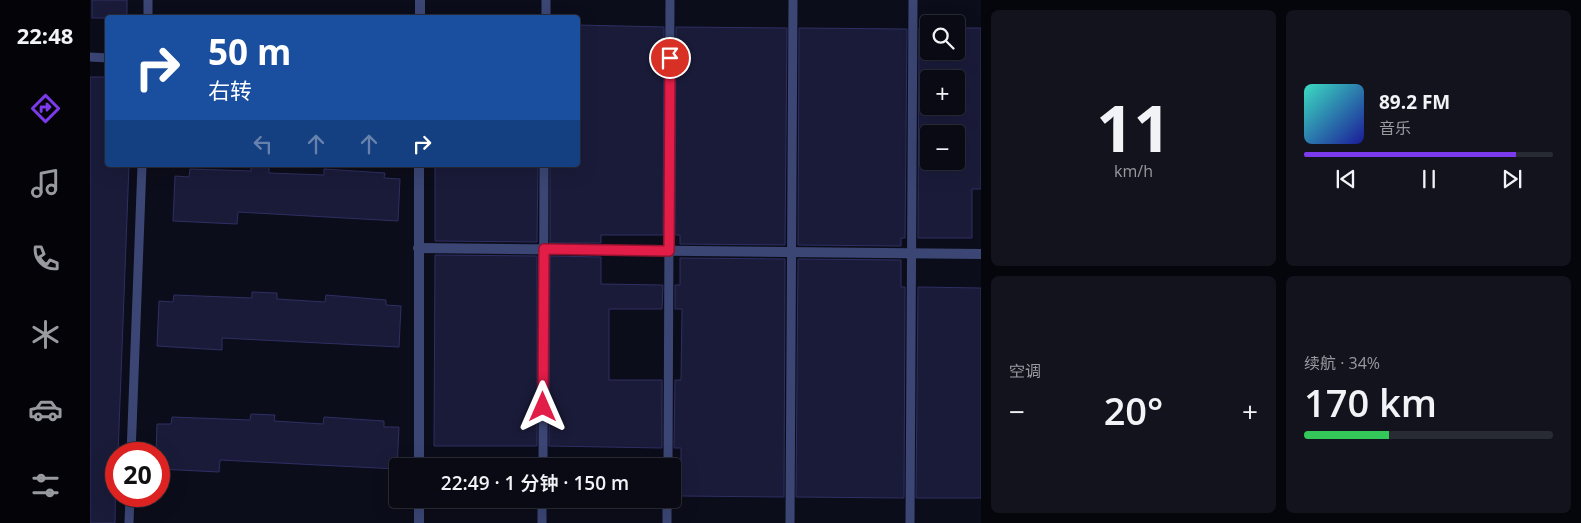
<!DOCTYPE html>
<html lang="zh">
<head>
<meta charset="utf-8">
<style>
  body { margin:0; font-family:"Open Sans","Noto Sans SC",sans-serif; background:#12131d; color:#f1f3f6; height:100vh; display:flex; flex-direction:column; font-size:19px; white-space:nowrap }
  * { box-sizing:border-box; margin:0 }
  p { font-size:16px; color:#999aa0 }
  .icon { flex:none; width:28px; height:28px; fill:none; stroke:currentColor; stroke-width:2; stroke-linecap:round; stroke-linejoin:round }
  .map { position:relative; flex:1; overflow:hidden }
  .side { display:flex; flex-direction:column; gap:10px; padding:10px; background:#05060b; width:600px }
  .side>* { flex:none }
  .banner { position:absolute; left:15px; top:15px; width:475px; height:152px; border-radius:5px; box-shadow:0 5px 20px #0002,0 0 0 1px #292b34; background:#1a4fa0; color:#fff; overflow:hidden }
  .tools { position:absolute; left:830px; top:15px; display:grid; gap:10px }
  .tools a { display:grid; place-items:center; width:45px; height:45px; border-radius:5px; background:#090a14; box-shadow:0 5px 20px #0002,0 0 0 1px #292b34; font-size:25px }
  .speed { position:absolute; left:15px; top:442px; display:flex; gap:10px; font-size:25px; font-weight:700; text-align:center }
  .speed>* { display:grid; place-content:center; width:65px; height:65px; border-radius:50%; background:#090a14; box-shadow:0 5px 20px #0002,0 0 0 1px #292b34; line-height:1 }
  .speed .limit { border:8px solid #d22; background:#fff; color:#111 }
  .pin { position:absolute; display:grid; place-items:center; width:42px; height:42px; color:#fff; margin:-21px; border:2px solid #fff; border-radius:50%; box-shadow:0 1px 5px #0007 }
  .me { position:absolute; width:55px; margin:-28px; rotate:0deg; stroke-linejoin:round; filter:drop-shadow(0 0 4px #0008) }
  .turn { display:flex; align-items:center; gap:18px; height:105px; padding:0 20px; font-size:22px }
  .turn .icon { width:65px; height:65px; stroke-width:2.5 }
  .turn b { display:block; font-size:35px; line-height:42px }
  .lanes { display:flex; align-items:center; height:48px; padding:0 20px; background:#0003; justify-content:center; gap:25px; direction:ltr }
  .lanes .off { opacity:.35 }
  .big { font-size:38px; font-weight:600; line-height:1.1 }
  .side .widget { flex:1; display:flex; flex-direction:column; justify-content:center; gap:8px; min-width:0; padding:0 18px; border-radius:8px; background:#12131d }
  .side .dial { align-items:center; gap:0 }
  .dial b { font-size:65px; line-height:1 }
  .song { display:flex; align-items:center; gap:15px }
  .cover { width:60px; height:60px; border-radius:8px; background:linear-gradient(135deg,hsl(170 70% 55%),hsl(240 70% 35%)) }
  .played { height:5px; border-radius:2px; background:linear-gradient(90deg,#7c3aed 85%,#292b34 85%) }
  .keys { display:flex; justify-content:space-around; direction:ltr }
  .heat { display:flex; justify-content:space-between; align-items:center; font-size:28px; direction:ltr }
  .charge { height:8px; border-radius:4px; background:linear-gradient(90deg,#34c759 34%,#292b34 0) }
  .side .tiles { flex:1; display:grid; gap:10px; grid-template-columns:repeat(2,1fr) }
  .trip { position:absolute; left:299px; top:458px; width:292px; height:50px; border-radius:5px; background:#090a14; box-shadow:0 5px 20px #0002,0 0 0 1px #292b34; font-weight:600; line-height:50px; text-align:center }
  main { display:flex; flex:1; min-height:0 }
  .dock { display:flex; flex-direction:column; width:90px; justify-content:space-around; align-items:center; background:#040408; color:#999aa0 }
  .dock .icon { width:35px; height:35px }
  .dock .current { color:#7c3aed }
  .dock b { font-size:22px; color:#f1f3f6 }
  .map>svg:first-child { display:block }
</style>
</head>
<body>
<main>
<nav class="dock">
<b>22:48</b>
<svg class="icon current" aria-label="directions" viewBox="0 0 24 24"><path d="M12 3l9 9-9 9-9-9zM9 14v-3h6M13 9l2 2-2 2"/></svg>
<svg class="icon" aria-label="music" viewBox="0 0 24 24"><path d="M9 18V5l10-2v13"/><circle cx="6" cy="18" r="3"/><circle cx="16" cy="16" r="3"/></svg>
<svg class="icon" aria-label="phone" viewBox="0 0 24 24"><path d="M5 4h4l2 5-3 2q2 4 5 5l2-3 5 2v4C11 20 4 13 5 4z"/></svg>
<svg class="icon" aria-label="climate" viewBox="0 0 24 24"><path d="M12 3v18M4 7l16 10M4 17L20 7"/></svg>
<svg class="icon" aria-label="car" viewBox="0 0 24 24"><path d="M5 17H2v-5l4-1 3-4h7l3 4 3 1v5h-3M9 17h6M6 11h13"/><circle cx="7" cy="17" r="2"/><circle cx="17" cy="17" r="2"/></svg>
<svg class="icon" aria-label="filters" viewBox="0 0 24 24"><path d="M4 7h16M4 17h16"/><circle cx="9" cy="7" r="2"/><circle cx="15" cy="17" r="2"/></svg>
</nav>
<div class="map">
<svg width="891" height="523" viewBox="0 0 891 523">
  <rect width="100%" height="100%" fill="#0c0d1a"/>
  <g fill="#1a1b39" stroke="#2e2f63" fill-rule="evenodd">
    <rect x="2" y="0" width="35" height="18"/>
    <path d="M 488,25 L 574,27 L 573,235 L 511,235 L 511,243 L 460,243 L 460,165 L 488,165 Z"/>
    <path d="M 586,27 L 697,28 L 695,245 L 590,244 L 590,235 L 585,235 Z"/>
    <path d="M 709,28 L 817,29 L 815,238 L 811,238 L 811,246 L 708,245 Z"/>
    <path d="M 829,28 L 839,28 L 839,51 L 866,51 L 866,28 L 891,28 L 891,189 L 882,189 L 882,238 L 828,238 ZM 839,79 L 866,79 L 866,106 L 839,106 ZM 839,134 L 866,134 L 866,161 L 839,161 Z"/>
    <path d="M 0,77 L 18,77 L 18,165 L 39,165 L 28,454 L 26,454 L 25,523 L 0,523 Z"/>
    <path d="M 345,165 L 448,165 L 447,242 L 345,241 Z"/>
    <path d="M 161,166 L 179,167 L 179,173 L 234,175 L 234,169 L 295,173 L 294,178 L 310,179 L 308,221 L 148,212 L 147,224 L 83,221 L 85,176 L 99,177 L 100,169 L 161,171 Z"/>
    <path d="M 345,255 L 447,256 L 447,446 L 344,446 Z"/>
    <path d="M 460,256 L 511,257 L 511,284 L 573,285 L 572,309 L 519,309 L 519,380 L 572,380 L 572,448 L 459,446 Z"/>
    <path d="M 590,258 L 695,259 L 694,497 L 591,496 L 591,448 L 584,448 L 585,380 L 591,380 L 592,309 L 585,309 L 585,285 L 590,285 Z"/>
    <path d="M 708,259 L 811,260 L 811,287 L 815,287 L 814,498 L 706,497 Z"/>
    <path d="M 828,287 L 891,288 L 891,498 L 826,498 Z"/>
    <path d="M 162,292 L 187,293 L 187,299 L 235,302 L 236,295 L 296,300 L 296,305 L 311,306 L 309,347 L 132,338 L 132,350 L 67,346 L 69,301 L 83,302 L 84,295 L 162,298 Z"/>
    <path d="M 161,414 L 185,415 L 184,421 L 233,424 L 234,417 L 294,421 L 294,427 L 309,427 L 307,469 L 130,460 L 129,472 L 69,469 L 69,454 L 66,454 L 67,424 L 81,424 L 82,417 L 160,420 Z"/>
  </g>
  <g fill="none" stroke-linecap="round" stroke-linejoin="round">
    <g stroke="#3b4675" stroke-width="9">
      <path d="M 58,18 L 58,0"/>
      <path d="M 456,18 L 456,0"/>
      <path d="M 0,57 L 18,58"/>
      <path d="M 41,454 L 52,165"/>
      <path d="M 453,466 L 454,165"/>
      <path d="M 578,466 L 580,0"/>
      <path d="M 39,523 L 40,496"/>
      <path d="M 452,523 L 452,499"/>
      <path d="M 577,523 L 577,499"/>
      <path d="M 700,523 L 703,0"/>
      <path d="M 820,523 L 823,0"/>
    </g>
    <g stroke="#3b4675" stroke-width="10">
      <path d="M 330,18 L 330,0"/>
      <path d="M 328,248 L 891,254"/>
      <path d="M 329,466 L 329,165"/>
      <path d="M 329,499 L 329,523"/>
    </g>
  </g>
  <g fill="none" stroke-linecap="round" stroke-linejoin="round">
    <g stroke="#92132f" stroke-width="12">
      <path id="route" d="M 453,407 L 454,249 L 579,251 L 580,58"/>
    </g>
    <use href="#route" stroke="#e11d48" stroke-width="9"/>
  </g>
</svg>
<div class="tools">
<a><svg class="icon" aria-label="search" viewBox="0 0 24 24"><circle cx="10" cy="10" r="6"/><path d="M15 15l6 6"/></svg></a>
<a>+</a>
<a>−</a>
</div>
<div class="speed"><div class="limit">20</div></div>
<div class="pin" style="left:580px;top:58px;background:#d93025"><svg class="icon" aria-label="arrive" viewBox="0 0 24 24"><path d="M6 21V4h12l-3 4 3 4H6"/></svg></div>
<svg class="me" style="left:453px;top:407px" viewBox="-20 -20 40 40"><path d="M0-17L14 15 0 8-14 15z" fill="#e11d48" stroke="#fff" stroke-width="4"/></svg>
<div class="trip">22:49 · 1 分钟 · 150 m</div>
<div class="banner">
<div class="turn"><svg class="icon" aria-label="right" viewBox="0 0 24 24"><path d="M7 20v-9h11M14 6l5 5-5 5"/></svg><div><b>50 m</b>右转</div></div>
<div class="lanes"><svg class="icon off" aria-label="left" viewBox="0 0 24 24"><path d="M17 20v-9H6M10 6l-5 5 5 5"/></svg><svg class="icon off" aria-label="ahead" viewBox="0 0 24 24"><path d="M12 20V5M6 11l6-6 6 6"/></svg><svg class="icon off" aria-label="ahead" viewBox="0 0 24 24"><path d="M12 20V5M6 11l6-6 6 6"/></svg><svg class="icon" aria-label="right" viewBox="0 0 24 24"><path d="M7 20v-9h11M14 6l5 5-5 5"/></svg></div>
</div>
</div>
<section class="side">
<div class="tiles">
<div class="widget dial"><b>11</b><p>km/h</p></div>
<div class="widget">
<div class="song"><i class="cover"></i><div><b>89.2 FM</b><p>音乐</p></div></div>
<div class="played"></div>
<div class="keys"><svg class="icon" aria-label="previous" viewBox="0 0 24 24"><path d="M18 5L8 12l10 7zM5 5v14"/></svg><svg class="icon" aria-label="pause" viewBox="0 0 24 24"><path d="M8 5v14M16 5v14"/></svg><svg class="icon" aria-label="next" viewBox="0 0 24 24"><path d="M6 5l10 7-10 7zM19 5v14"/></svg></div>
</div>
<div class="widget"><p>空调</p>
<div class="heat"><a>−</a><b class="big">20°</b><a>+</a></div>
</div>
<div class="widget"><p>续航 · 34%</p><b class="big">170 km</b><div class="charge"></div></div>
</div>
</section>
</main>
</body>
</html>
